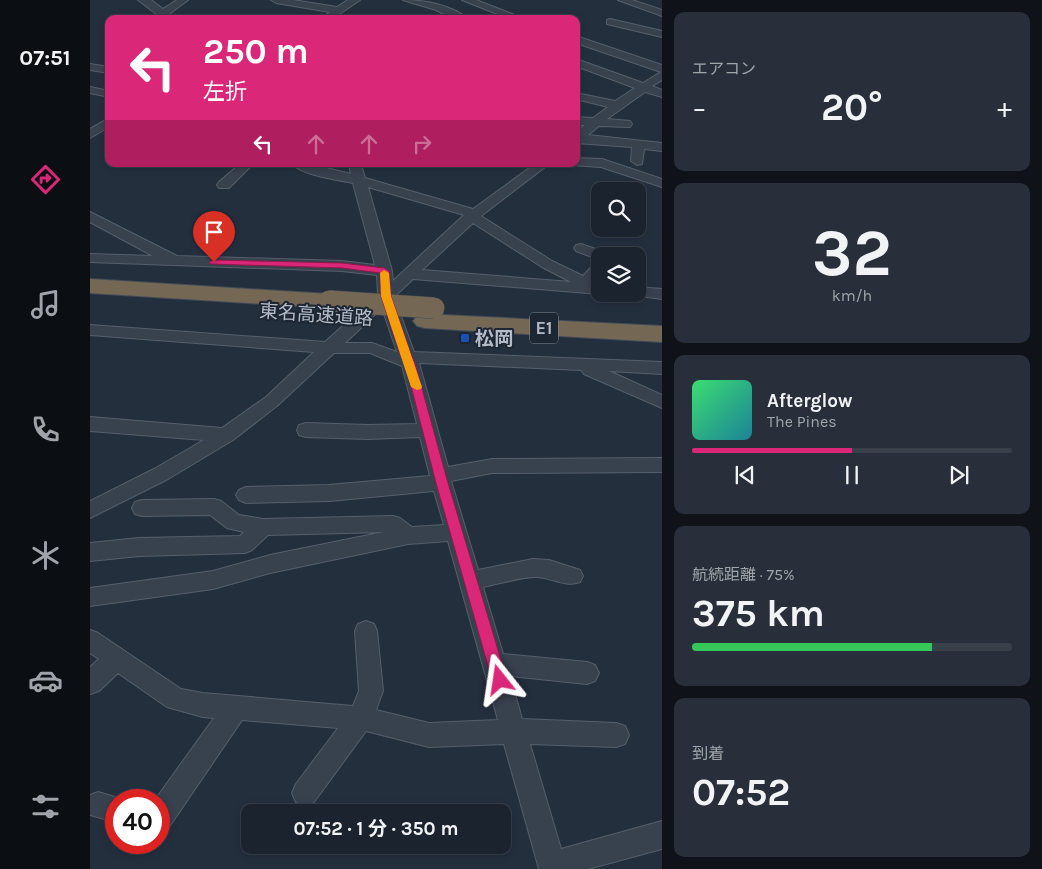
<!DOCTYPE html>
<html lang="ja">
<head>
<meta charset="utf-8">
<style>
  body { margin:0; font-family:Karla,"Noto Sans JP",sans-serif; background:#282f3a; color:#f1f3f6; height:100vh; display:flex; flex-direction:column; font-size:19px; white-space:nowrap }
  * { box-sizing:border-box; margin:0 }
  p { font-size:16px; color:#a0a4aa }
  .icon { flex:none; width:28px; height:28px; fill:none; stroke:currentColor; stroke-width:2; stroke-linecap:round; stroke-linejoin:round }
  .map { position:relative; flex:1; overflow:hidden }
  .side { display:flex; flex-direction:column; gap:12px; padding:12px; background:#0f1319; width:380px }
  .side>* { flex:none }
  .top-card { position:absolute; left:15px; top:15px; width:475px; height:152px; border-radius:10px; box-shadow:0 2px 8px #0003,0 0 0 1px #39404a; background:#db2777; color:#fff; overflow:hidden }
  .controls { position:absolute; left:501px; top:182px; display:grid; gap:10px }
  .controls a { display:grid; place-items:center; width:55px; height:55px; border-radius:10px; background:#1b232e; box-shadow:0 2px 8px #0003,0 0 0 1px #39404a; font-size:25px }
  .speed { position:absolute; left:15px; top:789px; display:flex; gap:10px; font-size:25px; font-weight:700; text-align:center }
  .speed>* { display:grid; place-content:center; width:65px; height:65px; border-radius:50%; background:#1b232e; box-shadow:0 2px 8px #0003,0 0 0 1px #39404a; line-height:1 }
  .speed .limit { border:8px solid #d22; background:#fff; color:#111 }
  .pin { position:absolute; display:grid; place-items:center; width:42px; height:42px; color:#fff; margin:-51px -21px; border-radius:50% 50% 50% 0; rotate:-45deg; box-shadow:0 0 5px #0007 }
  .pin .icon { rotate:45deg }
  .me { position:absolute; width:55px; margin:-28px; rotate:345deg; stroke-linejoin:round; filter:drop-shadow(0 0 4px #0008) }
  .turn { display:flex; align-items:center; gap:18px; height:105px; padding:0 15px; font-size:22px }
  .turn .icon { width:65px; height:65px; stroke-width:2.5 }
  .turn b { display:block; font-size:35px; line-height:42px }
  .lanes { display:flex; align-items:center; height:48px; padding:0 15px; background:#0003; justify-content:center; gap:25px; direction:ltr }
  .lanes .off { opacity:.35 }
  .big { font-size:38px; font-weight:700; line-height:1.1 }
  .side .card { flex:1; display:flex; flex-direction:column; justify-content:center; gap:8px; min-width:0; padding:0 18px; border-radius:10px; background:#282f3a }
  .side .dial { align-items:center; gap:0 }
  .dial b { font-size:65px; line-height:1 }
  .song { display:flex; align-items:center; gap:15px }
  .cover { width:60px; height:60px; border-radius:8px; background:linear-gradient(135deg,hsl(140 70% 55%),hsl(190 70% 35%)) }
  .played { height:5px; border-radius:2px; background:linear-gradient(90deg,#db2777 50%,#39404a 50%) }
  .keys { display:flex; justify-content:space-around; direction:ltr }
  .heat { display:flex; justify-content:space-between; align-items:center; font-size:28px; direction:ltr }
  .charge { height:8px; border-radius:4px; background:linear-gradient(90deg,#34c759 75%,#39404a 0) }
  .trip { position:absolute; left:151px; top:804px; width:270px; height:50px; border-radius:10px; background:#1b232e; box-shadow:0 2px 8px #0003,0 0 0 1px #39404a; font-weight:700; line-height:50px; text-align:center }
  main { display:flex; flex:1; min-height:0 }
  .tab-bar { display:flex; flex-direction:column; width:90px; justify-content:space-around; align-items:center; background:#0b0e12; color:#a0a4aa }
  .tab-bar .icon { width:35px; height:35px }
  .tab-bar .selected { color:#db2777 }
  .tab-bar b { font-size:22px; color:#f1f3f6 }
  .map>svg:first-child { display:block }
</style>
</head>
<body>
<main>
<nav class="tab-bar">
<b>07:51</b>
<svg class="icon selected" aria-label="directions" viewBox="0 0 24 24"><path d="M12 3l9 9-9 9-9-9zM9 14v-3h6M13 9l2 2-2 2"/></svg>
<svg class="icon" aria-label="music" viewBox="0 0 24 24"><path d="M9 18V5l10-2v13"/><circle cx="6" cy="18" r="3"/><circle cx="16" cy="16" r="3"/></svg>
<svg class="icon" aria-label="phone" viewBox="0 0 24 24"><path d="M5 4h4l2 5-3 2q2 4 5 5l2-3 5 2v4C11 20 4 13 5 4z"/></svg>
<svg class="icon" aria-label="climate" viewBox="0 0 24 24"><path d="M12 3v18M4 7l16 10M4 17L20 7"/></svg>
<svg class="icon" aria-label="car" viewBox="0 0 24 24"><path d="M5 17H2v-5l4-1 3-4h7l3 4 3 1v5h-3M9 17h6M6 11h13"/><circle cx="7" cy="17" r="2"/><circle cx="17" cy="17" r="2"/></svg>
<svg class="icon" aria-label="filters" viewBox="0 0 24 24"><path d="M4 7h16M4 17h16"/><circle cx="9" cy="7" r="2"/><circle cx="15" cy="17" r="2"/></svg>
</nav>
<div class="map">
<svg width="572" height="869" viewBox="0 0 572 869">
  <rect width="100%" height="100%" fill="#242f3e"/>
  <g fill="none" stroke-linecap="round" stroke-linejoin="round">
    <g stroke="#565f6c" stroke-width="2">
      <g id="minor">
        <path d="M 48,0 L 61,0 L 73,9 L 87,0 L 98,0 L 79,14 L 84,19 L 73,19 Z"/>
        <path d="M 181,0 L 203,0 L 247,7 L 258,0 L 270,0 L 242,19 L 233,17 L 240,12 L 186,3 Z"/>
        <path d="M 313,0 C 334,0 362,5 378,19 L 364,19 L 346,10 Z"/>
        <path d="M 372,0 L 386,0 L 435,19 L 420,19 Z"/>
        <path d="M 528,0 L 542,0 L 572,10 L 572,16 Z"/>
        <path d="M 520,19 L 572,31 L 572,37 L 517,24 L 517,20 Z"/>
        <path d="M 486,36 L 572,65 L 572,80 L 562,86 L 572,90 L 572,97 L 555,92 L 517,119 L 540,121 L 542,124 L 540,127 L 509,126 L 498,135 L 572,143 L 572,151 L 554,149 L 552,164 L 547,165 L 541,161 L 542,147 L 486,143 L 486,133 L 495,125 L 486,125 L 486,117 L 503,118 L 518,107 L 486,99 L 486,93 L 525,101 L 545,88 L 486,66 L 486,59 L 553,83 L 571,72 L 486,43 Z"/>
        <path d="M 0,64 L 19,67 L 19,73 L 0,70 Z"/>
        <path d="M 0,87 L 19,91 L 19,97 L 0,93 Z"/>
        <path d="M 19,118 L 19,127 L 0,138 L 0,129 Z"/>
        <path d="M 486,158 L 512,159 L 572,179 L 572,187 L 511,167 L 481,165 L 486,164 Z"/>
        <path d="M 150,164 L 163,164 L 139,188 L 129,188 L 127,185 L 129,182 Z"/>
        <path d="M 203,164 L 220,164 L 261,174 L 259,164 L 271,164 L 275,178 L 383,209 L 445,164 L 459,164 L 391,216 L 462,261 L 493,276 L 505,263 L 510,261 L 510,276 L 505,282 L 510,284 L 510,294 L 323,279 L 304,297 L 324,352 L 572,362 L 572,374 L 519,371 L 572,395 L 572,408 L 494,374 L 491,370 L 329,363 L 358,467 L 402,459 L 572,458 L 572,472 L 402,473 L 361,481 L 388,570 L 443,559 L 459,560 L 490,570 L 493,576 L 490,582 C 475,588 459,576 444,577 C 427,578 409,584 393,587 L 413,654 L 497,662 L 505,665 L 509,673 L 505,681 L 497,684 L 420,676 L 432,719 L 526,723 L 535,726 L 539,735 L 535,744 L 526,747 L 440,744 L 471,849 L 572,821 L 572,849 L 498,869 L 449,869 L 414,744 L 339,747 L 276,731 L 224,802 L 215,806 L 206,802 L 202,793 L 206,784 L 248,728 L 152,720 L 79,827 L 69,830 L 69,800 L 65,800 L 124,718 L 113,717 L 77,707 L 28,673 L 9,691 L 0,694 L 0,667 L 9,659 L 0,653 L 0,630 L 8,633 L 91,689 L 113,693 L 263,706 L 269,691 L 265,631 L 268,624 L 276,621 L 284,624 L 287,631 L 293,691 L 286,710 L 339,723 L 408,720 L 358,541 L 318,544 L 180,573 L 123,589 L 0,606 L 0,588 L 123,571 L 180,555 L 294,532 L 178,535 L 162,550 L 155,553 L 49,556 L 0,561 L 0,543 L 49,538 L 150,536 L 154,532 L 137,528 L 120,515 L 52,516 L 45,514 L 42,508 L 45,502 L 52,500 L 124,499 L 131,501 L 149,515 L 173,519 L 303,516 L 310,518 L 322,527 L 354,525 L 344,491 L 239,501 L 156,503 L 149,500 L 146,495 L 149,490 L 156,487 L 239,485 L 340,476 L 330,437 L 278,439 L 216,437 L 209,435 L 207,430 L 209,425 L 216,423 L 278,425 L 327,424 L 312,366 L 280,353 L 244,353 L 188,405 L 143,440 L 78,479 L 0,518 L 0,501 L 64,469 L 114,440 L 0,431 L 0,417 L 132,428 L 176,397 L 224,352 L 0,335 L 0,325 L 235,342 L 288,294 L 287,275 L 252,271 L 0,262 L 0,254 L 63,256 L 0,222 L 0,212 L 87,256 L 252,261 L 285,265 L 263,183 C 249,180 210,175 203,164 ZM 278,187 L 374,215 L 303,281 L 302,271 ZM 383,223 L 452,267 L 481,282 L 332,270 ZM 292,308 L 307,352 L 282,343 L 255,343 Z"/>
        <path d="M 491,244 L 517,253 L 519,256 L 510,256 L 510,260 L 486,251 L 484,248 L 486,245 Z"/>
        <path d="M 548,287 L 572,289 L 572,299 L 542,295 L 541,294 L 548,294 Z"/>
        <path d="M 8,792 L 35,800 L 26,800 L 26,822 L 0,815 L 0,795 Z"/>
      </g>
    </g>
    <g stroke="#434c59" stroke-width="2">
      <g id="highway">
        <path d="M 0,279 L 239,294 L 247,296 L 251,301 L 247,306 L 239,308 L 0,293 Z"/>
        <path d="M 335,314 L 572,326 L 572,342 L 335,328 L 327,326 L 323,321 L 327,316 Z"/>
      </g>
    </g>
    <use href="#minor" fill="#38414e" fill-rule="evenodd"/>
    <use href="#highway" fill="#746855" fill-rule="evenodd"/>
    <g stroke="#434c59" stroke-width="22" stroke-linecap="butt">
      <path id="highway-bridge" d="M 239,301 L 344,308"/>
    </g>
    <use href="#highway-bridge" stroke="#746855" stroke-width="21"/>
  </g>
  <path fill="#db2777" stroke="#8e194d" d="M 124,260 L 252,263 L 294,268 L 299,271 L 301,296 L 322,357 L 325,363 L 358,483 L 417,680 L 415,685 L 410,687 L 404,685 L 402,680 L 346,483 L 315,363 L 311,357 L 291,296 L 290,273 L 252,268 L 120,264 L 119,262 Z"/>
  <path fill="#f59e0b" d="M 294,270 L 299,273 L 301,296 L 332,387 L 331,389 L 327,390 L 321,387 L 291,296 L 290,273 Z"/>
  <rect fill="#1a4fb4" stroke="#1d2633" stroke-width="2" x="370" y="333" width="10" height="10" rx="2.5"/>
  <g text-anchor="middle" stroke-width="4" stroke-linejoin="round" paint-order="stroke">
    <rect fill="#1d2633" stroke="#878f9c" stroke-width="1" x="440" y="312.5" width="28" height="31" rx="4"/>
    <g font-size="18" font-weight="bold" fill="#b4bcc9">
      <text x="454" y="334">E1</text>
    </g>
    <g font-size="19" fill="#b4bcc9" stroke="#1d2633">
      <text transform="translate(226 314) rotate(4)" y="7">東名高速道路</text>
    </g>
    <g font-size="19" font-weight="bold" fill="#b4bcc9" stroke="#1d2633" text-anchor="start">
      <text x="385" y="345">松岡</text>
    </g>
  </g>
</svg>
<div class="controls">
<a><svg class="icon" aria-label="search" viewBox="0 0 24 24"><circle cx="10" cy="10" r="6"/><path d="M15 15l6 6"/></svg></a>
<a><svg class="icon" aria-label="layers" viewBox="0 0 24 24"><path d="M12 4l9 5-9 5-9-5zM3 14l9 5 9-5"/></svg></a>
</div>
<div class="speed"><div class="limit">40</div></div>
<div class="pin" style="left:124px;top:262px;background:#d93025"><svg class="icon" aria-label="arrive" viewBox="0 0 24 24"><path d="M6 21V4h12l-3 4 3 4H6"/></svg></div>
<svg class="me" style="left:410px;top:680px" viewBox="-20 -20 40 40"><path d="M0-17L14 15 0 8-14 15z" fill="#db2777" stroke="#fff" stroke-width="4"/></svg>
<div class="trip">07:52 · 1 分 · 350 m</div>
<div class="top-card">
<div class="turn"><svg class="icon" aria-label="left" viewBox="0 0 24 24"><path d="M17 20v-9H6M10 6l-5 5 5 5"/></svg><div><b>250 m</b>左折</div></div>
<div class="lanes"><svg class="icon" aria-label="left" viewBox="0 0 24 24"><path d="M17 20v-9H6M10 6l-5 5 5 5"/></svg><svg class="icon off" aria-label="ahead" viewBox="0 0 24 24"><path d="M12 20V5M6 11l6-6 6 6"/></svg><svg class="icon off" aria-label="ahead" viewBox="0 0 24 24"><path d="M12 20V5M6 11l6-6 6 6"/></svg><svg class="icon off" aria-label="right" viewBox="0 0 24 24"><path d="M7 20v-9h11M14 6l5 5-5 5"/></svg></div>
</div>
</div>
<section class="side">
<div class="card"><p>エアコン</p>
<div class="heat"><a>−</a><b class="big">20°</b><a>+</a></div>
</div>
<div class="card dial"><b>32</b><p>km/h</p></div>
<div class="card">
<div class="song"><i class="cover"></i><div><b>Afterglow</b><p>The Pines</p></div></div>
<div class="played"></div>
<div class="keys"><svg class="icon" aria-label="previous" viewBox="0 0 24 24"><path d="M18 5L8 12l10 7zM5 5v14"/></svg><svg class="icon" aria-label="pause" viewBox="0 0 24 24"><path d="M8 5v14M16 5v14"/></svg><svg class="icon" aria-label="next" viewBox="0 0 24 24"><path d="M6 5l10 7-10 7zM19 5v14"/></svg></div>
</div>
<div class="card"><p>航続距離 · 75%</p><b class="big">375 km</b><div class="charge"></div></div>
<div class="card"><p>到着</p><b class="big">07:52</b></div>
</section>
</main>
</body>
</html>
